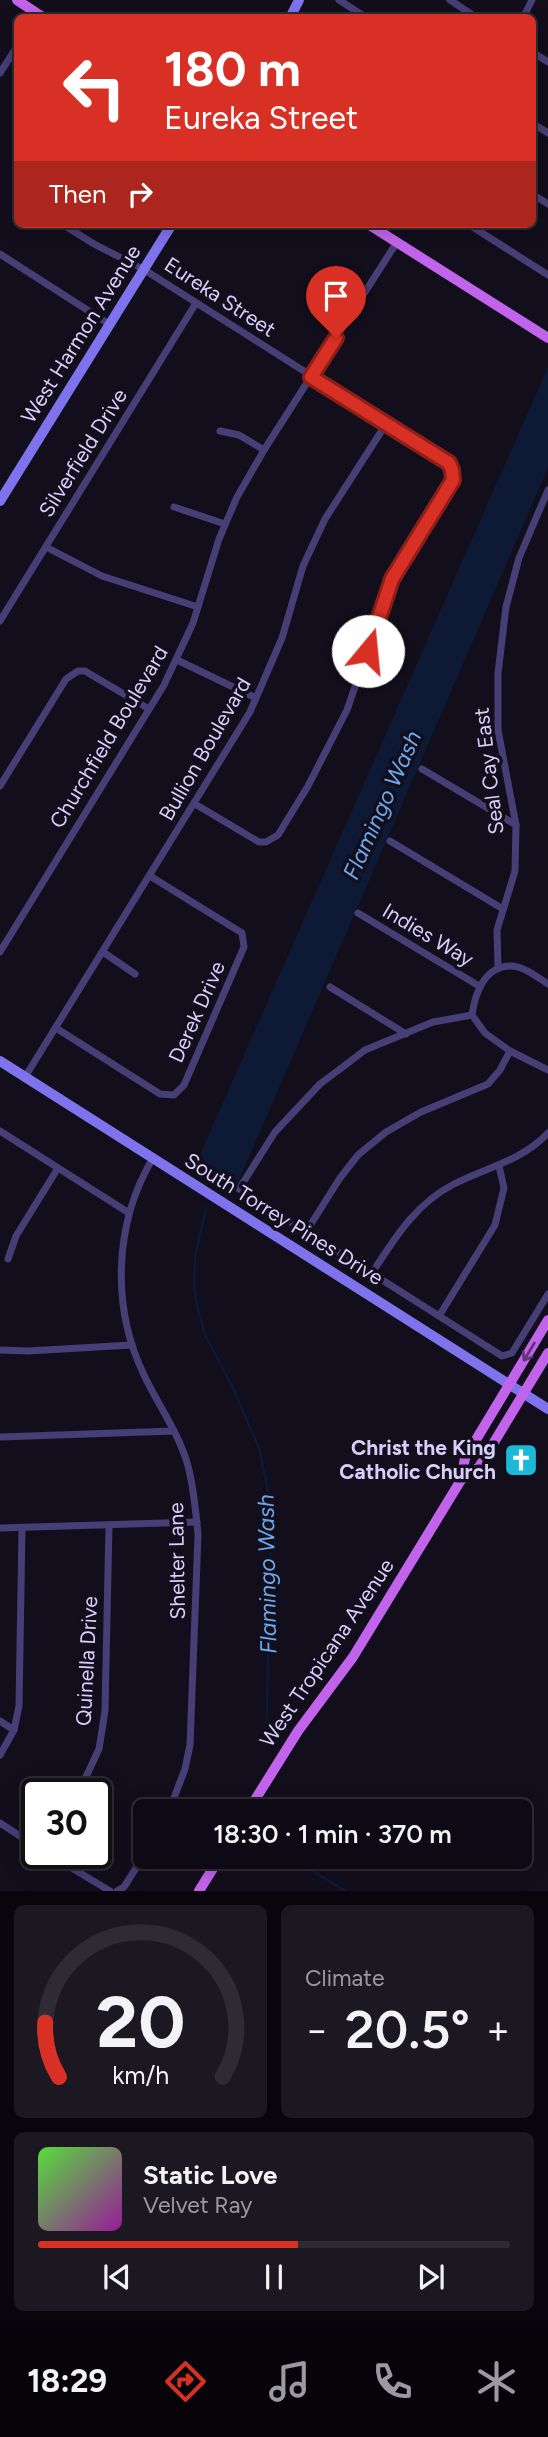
<!DOCTYPE html>
<html lang="en">
<head>
<meta charset="utf-8">
<style>
  body { margin:0; font-family:Figtree,sans-serif; background:#1c1822; color:#f1f3f6; height:100vh; display:flex; flex-direction:column; font-size:26px; white-space:nowrap }
  * { box-sizing:border-box; margin:0 }
  p { font-size:23px; color:#9b9aa0 }
  .icon { flex:none; width:38px; height:38px; fill:none; stroke:currentColor; stroke-width:2; stroke-linecap:round; stroke-linejoin:round }
  .map { position:relative; height:1891px; overflow:hidden }
  .drawer { display:flex; flex-direction:column; gap:14px; padding:14px; background:#08060c; flex:1 }
  .drawer>* { flex:none }
  .banner { position:absolute; left:14px; top:14px; width:522px; height:214px; border-radius:10px; box-shadow:0 4px 18px #0003,0 0 0 2px #2e2b34; background:#d93025; color:#fff; overflow:hidden }
  .speed { position:absolute; left:21px; top:1778px; display:flex; gap:14px; font-size:35px; font-weight:700; text-align:center }
  .speed>* { display:grid; place-content:center; width:91px; height:91px; border-radius:50%; background:#0e0a15; box-shadow:0 4px 18px #0003,0 0 0 2px #2e2b34; line-height:1 }
  .speed .limit { border:4px solid #111; border-radius:10px; background:#fff; color:#111 }
  .pin { position:absolute; display:grid; place-items:center; width:60px; height:60px; color:#fff; margin:-72px -30px; border-radius:50% 50% 50% 0; rotate:-45deg; box-shadow:0 0 7px #0007 }
  .pin .icon { rotate:45deg }
  .me { position:absolute; width:77px; margin:-38px; rotate:17deg; stroke-linejoin:round; filter:drop-shadow(0 0 5px #0008) }
  .turn { display:flex; align-items:center; gap:24px; height:147px; padding:0 35px; font-size:32px }
  .turn .icon { width:91px; height:91px; stroke-width:2.5 }
  .turn b { display:block; font-size:49px; line-height:60px }
  .then { display:flex; align-items:center; height:66px; padding:0 35px; background:#0003; gap:14px; font-size:26px }
  .big { font-size:52px; font-weight:600; line-height:1.1 }
  .drawer .tile { flex:1; display:flex; flex-direction:column; justify-content:center; gap:10px; min-width:0; padding:0 24px; border-radius:10px; background:#1c1822 }
  .drawer .dial { align-items:center; gap:0 }
  .dial svg { height:182px; overflow:visible; fill:none; stroke:#2e2b34; stroke-width:7; stroke-linecap:round; text-anchor:middle }
  .dial text { fill:#f1f3f6; stroke:none }
  .song { display:flex; align-items:center; gap:21px }
  .cover { width:84px; height:84px; border-radius:10px; background:linear-gradient(135deg,hsl(110 70% 55%),hsl(300 70% 35%)) }
  .played { height:7px; border-radius:4px; background:linear-gradient(90deg,#d93025 55%,#2e2b34 55%) }
  .keys { display:flex; justify-content:space-around; direction:ltr }
  .heat { display:flex; justify-content:space-between; align-items:center; font-size:38px; direction:ltr }
  .drawer .tiles { flex:1; display:grid; gap:14px; grid-template-columns:1fr 1fr }
  .tile:last-child { grid-column:span 2 }
  .trip { position:absolute; left:133px; top:1799px; width:399px; height:70px; border-radius:10px; background:#0e0a15; box-shadow:0 4px 18px #0003,0 0 0 2px #2e2b34; font-weight:600; line-height:70px; text-align:center }
  .tabs { display:flex; height:112px; justify-content:space-around; align-items:center; background:#060408; color:#9b9aa0 }
  .tabs .icon { width:49px; height:49px }
  .tabs .current { color:#d93025 }
  .tabs b { font-size:32px; color:#f1f3f6 }
  .map>svg:first-child { display:block }
</style>
</head>
<body>
<div class="map">
<svg width="548" height="1891" viewBox="0 0 548 1891">
  <rect width="100%" height="100%" fill="#120e1c"/>
  <path fill="#0e1a35" d="M 548,367 L 548,468 L 233,1194 L 194,1168 Z"/>
  <g fill="none" stroke-linecap="round" stroke-linejoin="round">
    <g stroke="#0e1a35" stroke-width="2.5">
      <path d="M 206,1208 L 195,1258 L 194,1285 L 198,1310 L 206,1337 L 232,1386 L 259,1448 L 267,1486 L 271,1537 L 266,1746"/>
      <path d="M 291,1857 L 345,1891"/>
    </g>
    <g stroke="#453f75" stroke-width="7">
      <path d="M 339,0 L 367,18"/>
      <path d="M 450,0 L 477,18"/>
      <path d="M 523,18 L 532,0"/>
      <path d="M 532,52 L 548,62"/>
      <path d="M 0,73 L 18,45"/>
      <path d="M 532,123 L 548,133"/>
      <path d="M 532,194 L 548,204"/>
      <path d="M 62,224 L 94,244 L 143,269 L 449,463 L 452,470 L 453,480 L 392,579 L 347,710 L 308,786 L 278,835 L 266,842 L 259,842 L 195,804"/>
      <path d="M 468,224 L 548,275"/>
      <path d="M 0,254 L 109,324"/>
      <path d="M 220,431 L 239,435 L 264,450"/>
      <path d="M 174,507 L 225,524"/>
      <path d="M 46,547 L 102,576 L 198,607"/>
      <path d="M 0,621 L 196,303"/>
      <path d="M 177,660 L 256,698"/>
      <path d="M 422,769 L 516,825"/>
      <path d="M 0,786 L 66,679 L 78,671 L 85,671 L 149,709"/>
      <path d="M 390,841 L 503,909"/>
      <path d="M 358,913 L 479,986"/>
      <path d="M 0,952 L 164,685 L 193,623 L 219,539 L 237,497 L 264,450 L 397,242"/>
      <path d="M 103,952 L 135,974"/>
      <path d="M 498,968 L 497,930 L 515,871 L 516,825 L 498,730 L 498,673 L 506,607 L 519,558 L 548,490"/>
      <path d="M 548,984 C 537,977 525,967 512,966 C 485,965 475,993 472,1015 L 485,1033 L 510,1051 L 548,1070"/>
      <path d="M 330,987 L 406,1034"/>
      <path d="M 472,1015 L 433,1022 L 365,1050 L 344,1066 L 320,1084 L 275,1132 L 239,1189 L 502,1356 L 512,1353 L 548,1294"/>
      <path d="M 56,1028 L 160,1094 L 174,1095 L 184,1085 L 244,947 L 242,933 L 150,876"/>
      <path d="M 25,1077 L 250,712 L 282,638 L 303,566 L 325,519 L 386,424"/>
      <path d="M 0,1131 L 129,1213"/>
      <path d="M 153,1158 C 114,1223 111,1307 144,1375 C 158,1405 179,1433 188,1466 C 194,1489 196,1512 198,1535 L 190,1745 L 185,1769 L 169,1811"/>
      <path d="M 306,1232 L 340,1178 L 358,1155 L 386,1132 L 421,1112 L 488,1084 L 500,1070 L 510,1051"/>
      <path d="M 8,1259 L 16,1236 L 58,1168"/>
      <path d="M 372,1273 C 395,1238 415,1204 454,1184 C 487,1167 522,1161 548,1133"/>
      <path d="M 439,1316 L 495,1225 L 504,1188 L 499,1166"/>
      <path d="M 0,1350 L 28,1351 L 132,1345"/>
      <path d="M 0,1437 L 174,1431"/>
      <path d="M 0,1528 L 197,1522"/>
      <path d="M 0,1721 L 14,1730"/>
      <path d="M 0,1755 L 14,1730 L 19,1706 L 22,1528"/>
      <path d="M 78,1794 L 99,1749 L 105,1711 L 109,1525"/>
      <path d="M 0,1823 L 37,1847"/>
      <path d="M 47,1853 L 110,1891"/>
      <path d="M 117,1891 L 124,1887 L 145,1854"/>
    </g>
    <g stroke="#7e73ed" stroke-width="10">
      <path d="M 290,18 L 299,0"/>
      <path d="M 0,501 L 172,224"/>
      <path d="M 0,1061 L 548,1409"/>
    </g>
    <g stroke="#c264eb" stroke-width="10">
      <path d="M 17,0 L 44,18"/>
      <path d="M 368,224 L 548,338"/>
      <path d="M 461,1480 L 479,1467 L 548,1353"/>
      <path d="M 248,1811 L 298,1731 L 353,1657 L 461,1480 L 465,1458 L 548,1320"/>
      <path d="M 199,1891 L 220,1857"/>
    </g>
  </g>
  <defs><path id="oneway-shaft" d="M-6 0H5M1.5-3L5.5 0L1.5 3" fill="none" stroke-width="1.6" stroke-linecap="round" stroke-linejoin="round" transform="scale(1.75)"/></defs>
  <use stroke="#613579" href="#oneway-shaft" transform="translate(529 1352) rotate(121)"/>
  <g fill="none" stroke-linecap="round" stroke-linejoin="round">
    <g stroke="#8d1f18" stroke-width="18">
      <path id="route" d="M 336,338 L 311,377 L 449,463 L 452,470 L 453,480 L 392,579 L 368,651"/>
    </g>
    <use href="#route" stroke="#d93025" stroke-width="12"/>
  </g>
  <defs>
    <g id="church-square" transform="scale(1.75)"><rect x="-9" y="-9" width="18" height="18" rx="4" fill="#1cb8d8" stroke="#120e1c"/><path d="M-1.2-6h2.4v3.5h3.3v2.4h-3.3V6h-2.4V-.1h-3.3v-2.4h3.3Z" fill="#fff"/></g>
  </defs>
  <g fill-rule="evenodd">
    <use href="#church-square" x="521" y="1460"/>
  </g>
  <g text-anchor="middle" stroke-width="7" stroke-linejoin="round" paint-order="stroke">
    <g font-size="21" fill="#d7cff9" stroke="#120e1c">
      <text transform="translate(220 297) rotate(33)" y="7">Eureka Street</text>
      <text transform="translate(81 334) rotate(-58)" y="7">West Harmon Avenue</text>
      <text transform="translate(83 453) rotate(-58)" y="7">Silverfield Drive</text>
      <text transform="translate(109 737) rotate(-59)" y="7">Churchfield Boulevard</text>
      <text transform="translate(205 749) rotate(-60)" y="7">Bullion Boulevard</text>
      <text transform="translate(489 771) rotate(-97)" y="7">Seal Cay East</text>
      <text transform="translate(428 935) rotate(31)" y="7">Indies Way</text>
      <text transform="translate(197 1012) rotate(-66)" y="7">Derek Drive</text>
      <text transform="translate(284 1219) rotate(32)" y="7">South Torrey Pines Drive</text>
      <text transform="translate(177 1561) rotate(-91)" y="7">Shelter Lane</text>
      <text transform="translate(327 1653) rotate(-56)" y="7">West Tropicana Avenue</text>
      <text transform="translate(87 1661) rotate(-87)" y="7">Quinella Drive</text>
    </g>
    <g font-size="21" font-weight="bold" fill="#d7cff9" stroke="#120e1c" text-anchor="end">
      <text x="496" y="1455">Christ the King<tspan x="496" dy="24">Catholic Church</tspan></text>
    </g>
    <g font-size="23" font-style="italic" fill="#6ba7ec" stroke="#120e1c">
      <text transform="translate(382 805) rotate(-66)" y="8">Flamingo Wash</text>
      <text transform="translate(267 1574) rotate(-91)" y="8">Flamingo Wash</text>
    </g>
  </g>
</svg>
<div class="speed"><div class="limit">30</div></div>
<div class="pin" style="left:336px;top:338px;background:#d93025"><svg class="icon" aria-label="arrive" viewBox="0 0 24 24"><path d="M6 21V4h12l-3 4 3 4H6"/></svg></div>
<svg class="me" style="left:368px;top:651px" viewBox="-20 -20 40 40"><circle r="19" fill="#fff"/><path d="M0-13L10 11 0 6-10 11z" fill="#d93025"/></svg>
<div class="trip">18:30 · 1 min · 370 m</div>
<div class="banner">
<div class="turn"><svg class="icon" aria-label="left" viewBox="0 0 24 24"><path d="M17 20v-9H6M10 6l-5 5 5 5"/></svg><div><b>180 m</b>Eureka Street</div></div>
<div class="then">Then<svg class="icon" aria-label="right" viewBox="0 0 24 24"><path d="M7 20v-9h11M14 6l5 5-5 5"/></svg></div>
</div>
</div>
<section class="drawer">
<div class="tiles">
<div class="tile dial"><svg viewBox="0 0 100 80">
<path d="M14 69A42 42 0 1 1 86 69"/>
<path d="M14 69A42 42 0 0 1 8 45" stroke="#d93025"/>
<text x="50" y="56" font-size="32" font-weight="700">20</text>
<text x="50" y="72" font-size="11">km/h</text>
</svg></div>
<div class="tile"><p>Climate</p>
<div class="heat"><a>−</a><b class="big">20.5°</b><a>+</a></div>
</div>
<div class="tile">
<div class="song"><i class="cover"></i><div><b>Static Love</b><p>Velvet Ray</p></div></div>
<div class="played"></div>
<div class="keys"><svg class="icon" aria-label="previous" viewBox="0 0 24 24"><path d="M18 5L8 12l10 7zM5 5v14"/></svg><svg class="icon" aria-label="pause" viewBox="0 0 24 24"><path d="M8 5v14M16 5v14"/></svg><svg class="icon" aria-label="next" viewBox="0 0 24 24"><path d="M6 5l10 7-10 7zM19 5v14"/></svg></div>
</div>
</div>
</section>
<nav class="tabs">
<b>18:29</b>
<svg class="icon current" aria-label="directions" viewBox="0 0 24 24"><path d="M12 3l9 9-9 9-9-9zM9 14v-3h6M13 9l2 2-2 2"/></svg>
<svg class="icon" aria-label="music" viewBox="0 0 24 24"><path d="M9 18V5l10-2v13"/><circle cx="6" cy="18" r="3"/><circle cx="16" cy="16" r="3"/></svg>
<svg class="icon" aria-label="phone" viewBox="0 0 24 24"><path d="M5 4h4l2 5-3 2q2 4 5 5l2-3 5 2v4C11 20 4 13 5 4z"/></svg>
<svg class="icon" aria-label="climate" viewBox="0 0 24 24"><path d="M12 3v18M4 7l16 10M4 17L20 7"/></svg>
</nav>
</body>
</html>
